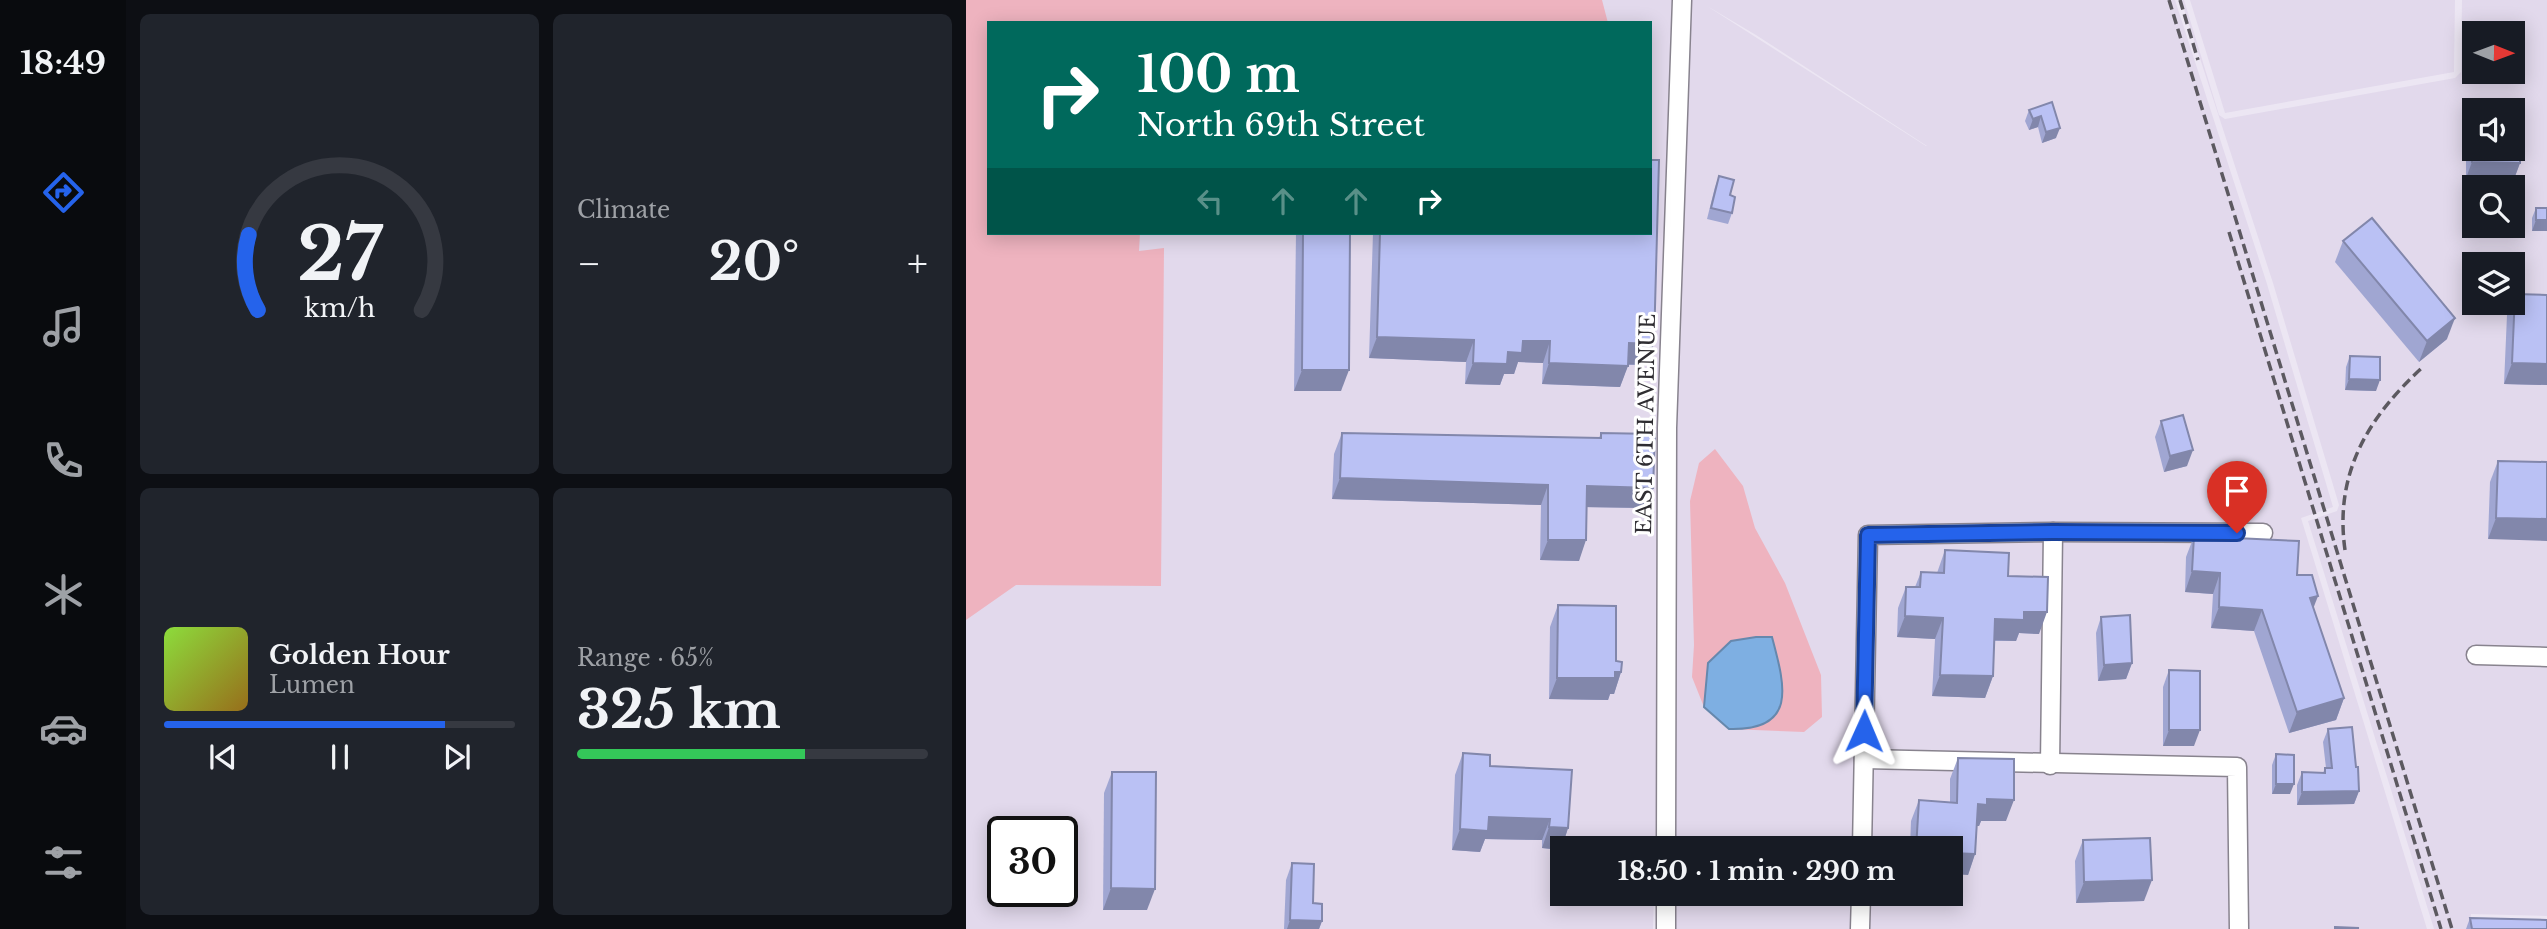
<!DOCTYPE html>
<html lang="en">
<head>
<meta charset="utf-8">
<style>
  body { margin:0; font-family:"Libre Baskerville",serif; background:#20242c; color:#f1f3f6; height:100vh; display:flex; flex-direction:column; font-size:26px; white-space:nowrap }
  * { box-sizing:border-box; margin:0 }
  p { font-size:23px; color:#9ea1a6 }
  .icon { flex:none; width:38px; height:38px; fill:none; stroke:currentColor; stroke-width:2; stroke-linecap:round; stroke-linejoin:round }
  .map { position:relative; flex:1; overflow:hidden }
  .drawer { display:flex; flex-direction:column; gap:14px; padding:14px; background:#0d0f14; width:840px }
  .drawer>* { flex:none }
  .banner { position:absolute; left:21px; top:21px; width:665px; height:214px; border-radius:0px; box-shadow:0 4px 18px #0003; background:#00695c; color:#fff; overflow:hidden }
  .needle { width:46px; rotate:91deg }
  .buttons { position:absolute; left:1496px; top:21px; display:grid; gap:14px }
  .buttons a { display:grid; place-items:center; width:63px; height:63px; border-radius:0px; background:#171b24; box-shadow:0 4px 18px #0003; font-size:35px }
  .speed { position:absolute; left:21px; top:816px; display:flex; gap:14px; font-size:35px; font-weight:700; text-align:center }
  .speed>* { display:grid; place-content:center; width:91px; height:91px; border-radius:50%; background:#171b24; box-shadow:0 4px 18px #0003; line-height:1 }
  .speed .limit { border:4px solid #111; border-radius:10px; background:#fff; color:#111 }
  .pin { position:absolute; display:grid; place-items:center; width:60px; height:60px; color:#fff; margin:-72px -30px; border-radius:50% 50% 50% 0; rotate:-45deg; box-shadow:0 0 7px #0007 }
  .pin .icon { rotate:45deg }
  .me { position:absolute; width:77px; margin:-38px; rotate:1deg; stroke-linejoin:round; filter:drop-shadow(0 0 5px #0008) }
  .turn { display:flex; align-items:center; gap:24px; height:147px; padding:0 35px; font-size:32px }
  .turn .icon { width:91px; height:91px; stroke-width:2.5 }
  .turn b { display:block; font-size:49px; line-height:60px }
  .lanes { display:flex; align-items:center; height:66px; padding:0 35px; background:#0003; justify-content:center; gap:35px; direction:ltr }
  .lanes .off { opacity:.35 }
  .big { font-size:52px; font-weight:700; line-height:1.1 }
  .drawer .card { flex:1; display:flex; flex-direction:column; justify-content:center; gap:10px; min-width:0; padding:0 24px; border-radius:10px; background:#20242c }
  .drawer .dial { align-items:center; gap:0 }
  .dial svg { height:182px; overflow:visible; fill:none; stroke:#363941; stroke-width:7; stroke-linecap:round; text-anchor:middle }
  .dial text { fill:#f1f3f6; stroke:none }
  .song { display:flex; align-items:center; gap:21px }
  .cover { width:84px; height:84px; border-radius:10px; background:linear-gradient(135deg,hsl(90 70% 55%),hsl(40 70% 35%)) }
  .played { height:7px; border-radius:4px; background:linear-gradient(90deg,#2563eb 80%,#363941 80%) }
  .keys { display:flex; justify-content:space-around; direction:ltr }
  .heat { display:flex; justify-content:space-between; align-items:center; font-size:38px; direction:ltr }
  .charge { height:10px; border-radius:5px; background:linear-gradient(90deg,#34c759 65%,#363941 0) }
  .drawer .tiles { flex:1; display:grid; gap:14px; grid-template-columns:repeat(2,1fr) }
  .trip { position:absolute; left:584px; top:836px; width:413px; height:70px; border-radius:0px; background:#171b24; box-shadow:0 4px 18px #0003; font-weight:700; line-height:70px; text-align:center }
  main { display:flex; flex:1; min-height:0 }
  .tabs { display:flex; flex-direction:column; width:126px; justify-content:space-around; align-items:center; background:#090b0e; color:#9ea1a6 }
  .tabs .icon { width:49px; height:49px }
  .tabs .current { color:#2563eb }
  .tabs b { font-size:32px; color:#f1f3f6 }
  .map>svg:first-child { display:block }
</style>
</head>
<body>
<main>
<nav class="tabs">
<b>18:49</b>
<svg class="icon current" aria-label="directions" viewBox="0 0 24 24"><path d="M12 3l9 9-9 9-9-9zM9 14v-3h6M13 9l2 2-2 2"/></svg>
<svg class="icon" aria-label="music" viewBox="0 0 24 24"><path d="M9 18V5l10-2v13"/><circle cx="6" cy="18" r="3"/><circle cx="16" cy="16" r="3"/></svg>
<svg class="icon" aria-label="phone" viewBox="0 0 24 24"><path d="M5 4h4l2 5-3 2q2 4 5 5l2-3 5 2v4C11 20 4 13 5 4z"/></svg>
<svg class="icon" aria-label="climate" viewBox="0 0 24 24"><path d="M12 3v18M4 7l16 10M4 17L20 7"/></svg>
<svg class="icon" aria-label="car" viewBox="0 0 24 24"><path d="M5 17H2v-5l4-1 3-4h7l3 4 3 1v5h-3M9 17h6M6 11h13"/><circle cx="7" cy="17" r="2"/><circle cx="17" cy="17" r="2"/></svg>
<svg class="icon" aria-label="filters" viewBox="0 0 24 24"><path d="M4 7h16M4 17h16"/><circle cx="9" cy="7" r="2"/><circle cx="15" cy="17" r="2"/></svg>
</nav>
<section class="drawer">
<div class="tiles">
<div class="card dial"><svg viewBox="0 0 100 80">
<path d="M14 69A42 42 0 1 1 86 69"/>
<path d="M14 69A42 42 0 0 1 10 36" stroke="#2563eb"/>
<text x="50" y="56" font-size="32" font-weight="700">27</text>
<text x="50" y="72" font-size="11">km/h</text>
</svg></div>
<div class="card"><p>Climate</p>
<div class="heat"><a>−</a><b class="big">20°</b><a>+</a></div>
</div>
<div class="card">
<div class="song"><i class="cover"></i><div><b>Golden Hour</b><p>Lumen</p></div></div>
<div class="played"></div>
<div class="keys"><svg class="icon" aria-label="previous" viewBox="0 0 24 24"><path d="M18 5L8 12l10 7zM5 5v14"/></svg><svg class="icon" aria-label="pause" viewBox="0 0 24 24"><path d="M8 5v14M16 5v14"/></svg><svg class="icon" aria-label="next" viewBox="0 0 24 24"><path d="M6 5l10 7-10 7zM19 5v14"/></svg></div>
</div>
<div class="card"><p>Range · 65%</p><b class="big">325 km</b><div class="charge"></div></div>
</div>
</section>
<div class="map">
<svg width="1581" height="929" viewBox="0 0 1581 929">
  <rect width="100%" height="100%" fill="#ece6f3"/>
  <g fill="#e2d9ec" fill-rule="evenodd">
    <path d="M 0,0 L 1209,0 L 1301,284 L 1367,507 L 1335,518 L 1461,929 L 710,929 L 710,894 L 985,894 L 985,849 L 710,849 L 707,137 L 689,849 L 597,849 L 597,894 L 688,894 L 687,929 L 0,929 ZM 741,6 L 790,35 L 961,146 L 960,146 ZM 23,23 L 684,23 L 684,233 L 23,233 ZM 37,831 L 96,831 L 96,891 L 37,891 Z"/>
    <path d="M 1215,0 L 1218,0 L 1253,115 L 1259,119 L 1489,78 L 1495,72 L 1496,0 L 1581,0 L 1581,650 L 1503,649 L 1502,661 L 1581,664 L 1581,916 L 1505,914 L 1504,927 L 1581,929 L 1468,929 L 1342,521 L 1371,511 L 1373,505 L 1307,283 ZM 1508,33 L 1547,33 L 1547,72 L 1508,72 ZM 1508,110 L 1547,110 L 1547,149 L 1508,149 ZM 1508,187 L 1547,187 L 1547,226 L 1508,226 ZM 1508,264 L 1547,264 L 1547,303 L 1508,303 Z"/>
    <path d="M 1224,0 L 1489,0 L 1488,72 L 1259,113 Z"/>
  </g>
  <g fill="#eeb3bf">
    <path d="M 0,0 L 636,0 L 642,23 L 23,23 L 23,233 L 174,233 L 173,251 L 198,248 L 195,586 L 50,585 L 0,620 Z"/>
    <path d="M 749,449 L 777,486 L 789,528 L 819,583 L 855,675 L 856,717 L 838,732 L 763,729 L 738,707 L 726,677 L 728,645 L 724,501 L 733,463 Z"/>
  </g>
  <path fill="#7eafe2" stroke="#6688ad" stroke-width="2" d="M 790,637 L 806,637 C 819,686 832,731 763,729 L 738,707 L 742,663 L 765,641 Z"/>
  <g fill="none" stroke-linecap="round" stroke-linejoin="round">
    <g stroke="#88838e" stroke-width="21">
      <g id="minor">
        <path d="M 1510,655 L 1581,657"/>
        <path d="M 898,759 L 1271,767 L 1273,929"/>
        <path d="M 1084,765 L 1087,532"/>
        <path d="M 700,849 L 701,428 L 716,0"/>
        <path d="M 896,849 L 902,535 L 1087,532 L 1297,533"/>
        <path d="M 700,929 L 700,894"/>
        <path d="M 894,929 L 895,894"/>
      </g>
    </g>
    <use href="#minor" stroke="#fff" stroke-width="18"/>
    <g stroke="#5c5960" stroke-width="3.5" stroke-dasharray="10 5" stroke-linecap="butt">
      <path d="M 1203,0 L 1486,929"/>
      <path d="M 1214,0 L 1232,60"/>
      <path d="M 1263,232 L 1475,929"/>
      <path d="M 1379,550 C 1368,472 1403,416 1458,366"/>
    </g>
  </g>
  <g fill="#a0a6d2">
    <path d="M 1086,102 L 1090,138 L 1076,143 L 1072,127 L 1063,130 L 1059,121 L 1063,110 Z"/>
    <path d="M 1506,125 L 1554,163 L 1548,179 L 1500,178 L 1500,141 Z"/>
    <path d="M 753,176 L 764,195 L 766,213 L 762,224 L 741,219 L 749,187 Z"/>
    <path d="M 1570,208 L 1581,208 L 1581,231 L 1566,231 L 1566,218 Z"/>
    <path d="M 330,233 L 384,233 L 375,391 L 328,391 Z"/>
    <path d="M 407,233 L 684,233 L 680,365 L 662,365 L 654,387 L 576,384 L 577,363 L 552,362 L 548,374 L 538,374 L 534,385 L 499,384 L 500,362 L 403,358 Z"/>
    <path d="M 1377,241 L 1481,339 L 1453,362 L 1369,262 Z"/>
    <path d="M 1549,294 L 1581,295 L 1581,385 L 1538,384 L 1541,315 L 1545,303 L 1547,303 Z"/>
    <path d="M 1384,356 L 1410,391 L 1379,390 L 1380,367 Z"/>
    <path d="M 1195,421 L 1221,466 L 1198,472 L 1189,437 Z"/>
    <path d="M 376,433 L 633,438 L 635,433 L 679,508 L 621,507 L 613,561 L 574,560 L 575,505 L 366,499 L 368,454 Z"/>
    <path d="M 1532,461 L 1581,462 L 1522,539 L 1524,482 Z"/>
    <path d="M 1228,536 L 1331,575 L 1347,608 L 1378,698 L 1370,720 L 1323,733 L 1288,631 L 1245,628 L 1247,594 L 1219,592 L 1220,557 Z"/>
    <path d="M 979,550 L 1042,576 L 1073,634 L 1053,633 L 1050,641 L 1028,641 L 1027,676 L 1019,698 L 966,696 L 969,639 L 931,637 L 932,608 L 940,587 L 949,587 L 955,572 L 971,573 Z"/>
    <path d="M 592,605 L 650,661 L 655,672 L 648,694 L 644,694 L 642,700 L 583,699 L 584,627 Z"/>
    <path d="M 1135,617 L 1166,663 L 1160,679 L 1132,681 L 1130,633 Z"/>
    <path d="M 1203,670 L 1228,746 L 1197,746 L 1197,687 Z"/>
    <path d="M 1362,729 L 1393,791 L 1388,804 L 1331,805 L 1331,785 L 1336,772 L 1357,773 L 1359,768 L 1360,768 L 1357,742 Z"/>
    <path d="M 497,753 L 524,766 L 602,828 L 595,850 L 576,848 L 576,840 L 519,839 L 514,852 L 486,850 L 489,775 Z"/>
    <path d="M 1310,754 L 1324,794 L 1306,794 L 1306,765 Z"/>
    <path d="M 992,758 L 1040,821 L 1015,821 L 1013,826 L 1011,826 L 1009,854 L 1002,875 L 985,849 L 944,849 L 945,821 L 953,800 L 984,802 L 984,779 Z"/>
    <path d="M 146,772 L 181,910 L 137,910 L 138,793 Z"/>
    <path d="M 1117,840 L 1178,901 L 1110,903 L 1109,861 Z"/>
    <path d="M 326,863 L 356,921 L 353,929 L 318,929 L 320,880 Z"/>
    <path d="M 1504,918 L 1581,929 L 1500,929 Z"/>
  </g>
  <g fill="#8287ab">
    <path d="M 1075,116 L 1072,127 L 1063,130 L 1067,119 Z"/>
    <path d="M 1094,128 L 1090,138 L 1076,143 L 1080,132 Z"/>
    <path d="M 1506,162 L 1554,163 L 1548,179 L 1500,178 Z"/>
    <path d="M 1570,220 L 1581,220 L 1581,231 L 1566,231 Z"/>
    <path d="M 1489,318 L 1481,339 L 1453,362 L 1461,341 Z"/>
    <path d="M 411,337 L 508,340 L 500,362 L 403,358 Z"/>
    <path d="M 557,341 L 584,341 L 577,363 L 552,362 L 548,374 L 538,374 L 534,385 L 499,384 L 507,363 L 542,352 Z"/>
    <path d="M 663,343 L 688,344 L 680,365 L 655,364 Z"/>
    <path d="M 583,363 L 662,366 L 654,387 L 576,384 Z"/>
    <path d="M 1546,363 L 1581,364 L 1581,385 L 1538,384 Z"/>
    <path d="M 336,370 L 383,370 L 375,391 L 328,391 Z"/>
    <path d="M 1383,379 L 1414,380 L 1410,391 L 1379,390 Z"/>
    <path d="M 1227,450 L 1221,466 L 1198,472 L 1204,456 Z"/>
    <path d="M 374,478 L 582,485 L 575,505 L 366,499 Z"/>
    <path d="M 621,486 L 687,488 L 679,508 L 613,507 Z"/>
    <path d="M 1530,518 L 1581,519 L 1581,541 L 1522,539 Z"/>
    <path d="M 582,540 L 620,540 L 613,561 L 574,560 Z"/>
    <path d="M 1226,571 L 1254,573 L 1247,594 L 1219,592 Z"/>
    <path d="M 1352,596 L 1344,617 L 1344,598 Z"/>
    <path d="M 1253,607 L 1296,610 L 1288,631 L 1245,628 Z"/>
    <path d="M 1058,612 L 1081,612 L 1073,634 L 1053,633 L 1050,641 L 1021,640 L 1029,619 Z"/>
    <path d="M 939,616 L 977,618 L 969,639 L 931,637 Z"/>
    <path d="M 1166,663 L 1160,679 L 1132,681 L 1138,665 Z"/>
    <path d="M 655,672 L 648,694 L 644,694 L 642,700 L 583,699 L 591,678 Z"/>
    <path d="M 974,675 L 1027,676 L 1019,698 L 966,696 Z"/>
    <path d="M 1378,698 L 1370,720 L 1323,733 L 1331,712 Z"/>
    <path d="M 1203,730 L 1234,730 L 1228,746 L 1197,746 Z"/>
    <path d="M 1310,784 L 1328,784 L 1324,794 L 1306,794 Z"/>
    <path d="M 1393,791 L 1388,804 L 1331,805 L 1336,792 Z"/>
    <path d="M 1021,799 L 1048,800 L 1040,821 L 1015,821 L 1013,826 L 1004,826 L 1012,804 Z"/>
    <path d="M 523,817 L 584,819 L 576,840 L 519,839 L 514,852 L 486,850 L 494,829 Z"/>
    <path d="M 583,827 L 602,828 L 595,850 L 576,848 Z"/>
    <path d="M 985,853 L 1009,854 L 1002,875 L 985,874 Z"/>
    <path d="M 1186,880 L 1178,901 L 1110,903 L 1118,882 Z"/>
    <path d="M 145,888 L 189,889 L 181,910 L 137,910 Z"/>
    <path d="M 324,920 L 356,921 L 353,929 L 321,929 Z"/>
  </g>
  <g fill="#bac1f4" stroke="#8287ab" stroke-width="2">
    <path d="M 1086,102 L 1094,128 L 1080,132 L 1075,116 L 1067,119 L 1063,110 Z"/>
    <path d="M 1506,125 L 1508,125 L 1508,149 L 1547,149 L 1547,125 L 1555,125 L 1554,163 L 1506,162 Z"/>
    <path d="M 684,160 L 693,160 L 688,344 L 663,343 L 662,366 L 583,363 L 584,341 L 557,341 L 556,353 L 542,352 L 541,364 L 507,363 L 508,340 L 411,337 L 414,233 L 684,233 Z"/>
    <path d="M 753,176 L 768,180 L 764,195 L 769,197 L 766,213 L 745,208 Z"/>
    <rect x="1570" y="208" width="11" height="12"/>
    <path d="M 1406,218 L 1489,318 L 1461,341 L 1377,241 Z"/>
    <path d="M 337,233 L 384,233 L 383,370 L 336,370 Z"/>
    <path d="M 1549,294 L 1581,295 L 1581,364 L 1546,363 Z"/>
    <path d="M 1384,356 L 1414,357 L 1414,380 L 1383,379 Z"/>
    <path d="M 1217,415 L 1227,450 L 1204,456 L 1195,421 Z"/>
    <path d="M 376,433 L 635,438 L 635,433 L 689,434 L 687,488 L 621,486 L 620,540 L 582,540 L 582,485 L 374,478 Z"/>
    <path d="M 1532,461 L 1581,462 L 1581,519 L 1530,518 Z"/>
    <path d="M 1228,536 L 1333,541 L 1331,575 L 1346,575 L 1352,596 L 1344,598 L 1378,698 L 1331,712 L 1296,610 L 1253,607 L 1254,573 L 1226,571 Z"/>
    <path d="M 979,550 L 1043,553 L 1042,576 L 1082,577 L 1081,612 L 1058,612 L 1058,620 L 1029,619 L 1027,676 L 974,675 L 977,618 L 939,616 L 940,587 L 954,587 L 955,572 L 978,573 Z"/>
    <path d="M 592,605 L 650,606 L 650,661 L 656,662 L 655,672 L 649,672 L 649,678 L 591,678 Z"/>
    <path d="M 1164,615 L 1166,663 L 1138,665 L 1135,617 Z"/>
    <path d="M 1203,670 L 1234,671 L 1234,730 L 1203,730 Z"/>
    <path d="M 1386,727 L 1390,767 L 1392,767 L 1393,791 L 1336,792 L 1336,772 L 1359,773 L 1359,768 L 1366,768 L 1362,729 Z"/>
    <path d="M 497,753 L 524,755 L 524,766 L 606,770 L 602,828 L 583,827 L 584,819 L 523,817 L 522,831 L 494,829 Z"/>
    <path d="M 1310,754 L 1328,755 L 1328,784 L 1310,784 Z"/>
    <path d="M 992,758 L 1048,759 L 1048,800 L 1021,799 L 1021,805 L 1012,804 L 1009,854 L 985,853 L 985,849 L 950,849 L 953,800 L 991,803 Z"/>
    <path d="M 146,772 L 190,772 L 189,889 L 145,888 Z"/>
    <path d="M 1184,838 L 1186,880 L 1118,882 L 1117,840 Z"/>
    <path d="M 326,863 L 348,864 L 347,903 L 356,904 L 356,921 L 324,920 Z"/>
    <path d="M 1504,918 L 1581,920 L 1581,929 L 1506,929 Z"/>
    <path d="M 1369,927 L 1393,928 L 1369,929 Z"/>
  </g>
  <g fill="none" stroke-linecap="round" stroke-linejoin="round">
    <g stroke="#184099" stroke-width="18">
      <path id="route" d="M 898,731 L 902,535 L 1087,532 L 1271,533"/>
    </g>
    <use href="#route" stroke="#2563eb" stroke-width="12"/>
  </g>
  <g text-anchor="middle" stroke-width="6" stroke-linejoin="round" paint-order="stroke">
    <g font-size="21" fill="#2f2d32" stroke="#fff">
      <text transform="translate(680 424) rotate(-89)" y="7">EAST 6TH AVENUE</text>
    </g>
  </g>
</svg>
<div class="buttons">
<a><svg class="needle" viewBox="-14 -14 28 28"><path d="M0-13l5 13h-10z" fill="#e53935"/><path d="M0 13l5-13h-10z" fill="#9ea1a6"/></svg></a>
<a><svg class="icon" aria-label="sound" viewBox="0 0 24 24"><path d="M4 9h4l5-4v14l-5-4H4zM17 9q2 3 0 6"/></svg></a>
<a><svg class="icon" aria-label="search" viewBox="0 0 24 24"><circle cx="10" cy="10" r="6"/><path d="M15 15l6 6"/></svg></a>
<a><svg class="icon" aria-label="layers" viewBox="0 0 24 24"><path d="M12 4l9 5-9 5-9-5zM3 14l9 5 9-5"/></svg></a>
</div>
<div class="speed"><div class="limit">30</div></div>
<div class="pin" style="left:1271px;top:533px;background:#d93025"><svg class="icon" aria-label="arrive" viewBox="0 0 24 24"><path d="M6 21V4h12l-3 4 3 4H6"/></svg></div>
<svg class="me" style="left:898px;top:731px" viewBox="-20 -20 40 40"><path d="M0-17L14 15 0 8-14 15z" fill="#2563eb" stroke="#fff" stroke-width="4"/></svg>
<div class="trip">18:50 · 1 min · 290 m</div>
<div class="banner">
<div class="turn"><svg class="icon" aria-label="right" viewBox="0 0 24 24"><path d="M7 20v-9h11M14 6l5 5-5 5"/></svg><div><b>100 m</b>North 69th Street</div></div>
<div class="lanes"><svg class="icon off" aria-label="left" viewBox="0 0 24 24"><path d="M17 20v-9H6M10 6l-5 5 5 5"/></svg><svg class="icon off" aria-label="ahead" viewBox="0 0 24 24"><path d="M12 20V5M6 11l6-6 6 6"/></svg><svg class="icon off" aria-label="ahead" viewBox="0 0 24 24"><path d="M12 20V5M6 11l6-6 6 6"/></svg><svg class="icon" aria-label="right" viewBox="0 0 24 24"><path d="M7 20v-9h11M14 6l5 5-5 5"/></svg></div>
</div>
</div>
</main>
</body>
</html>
